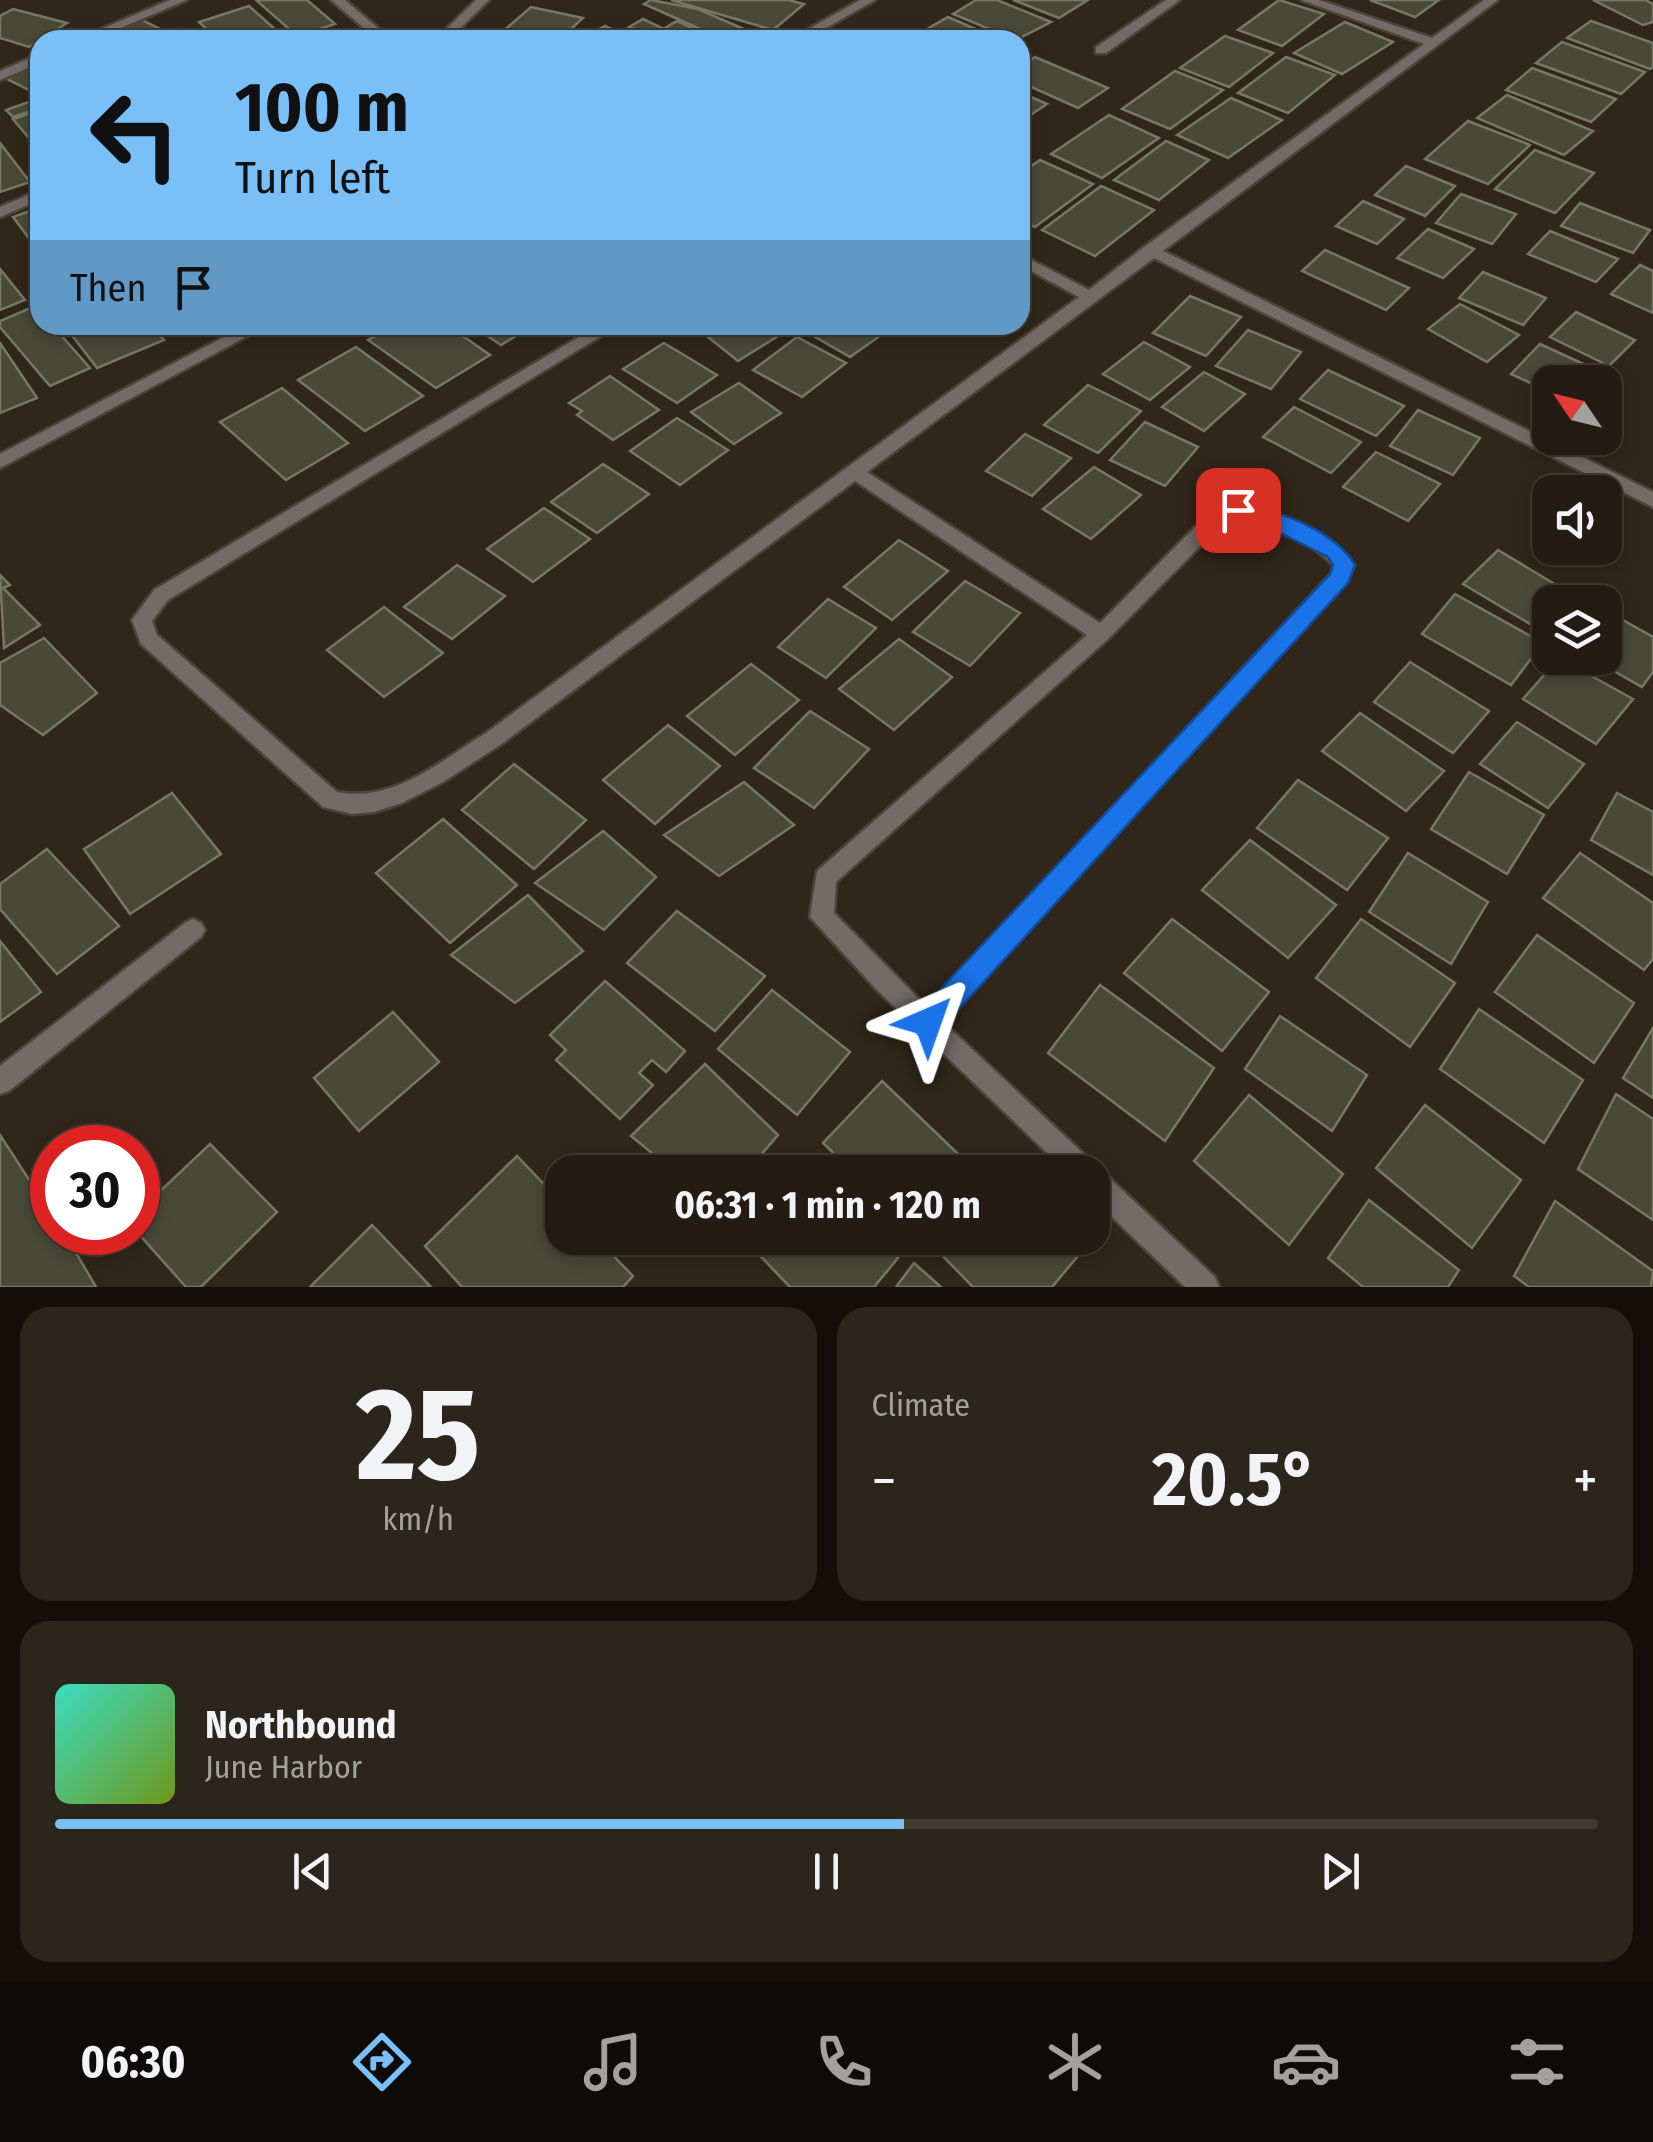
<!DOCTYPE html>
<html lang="en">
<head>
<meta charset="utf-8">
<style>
  body { margin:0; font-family:"Fira Sans Condensed",sans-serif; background:#2c251c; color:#f1f3f6; height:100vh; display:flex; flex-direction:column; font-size:38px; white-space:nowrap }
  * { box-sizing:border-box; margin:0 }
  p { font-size:32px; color:#a3a1a0 }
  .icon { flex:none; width:55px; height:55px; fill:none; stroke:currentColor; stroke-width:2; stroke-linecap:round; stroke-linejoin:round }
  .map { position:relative; height:1287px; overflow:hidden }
  .side { display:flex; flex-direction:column; gap:20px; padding:20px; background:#140f0a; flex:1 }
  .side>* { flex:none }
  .banner { position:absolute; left:30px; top:30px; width:1000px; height:305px; border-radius:30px; box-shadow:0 5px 15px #0003,0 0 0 2px #413a33; background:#79bff8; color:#111; overflow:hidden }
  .needle { width:65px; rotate:305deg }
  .tools { position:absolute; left:1532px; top:365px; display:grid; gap:20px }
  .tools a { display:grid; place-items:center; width:90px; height:90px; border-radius:20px; background:#241c13; box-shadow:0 5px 15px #0003,0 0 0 2px #413a33; font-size:50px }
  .speed { position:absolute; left:30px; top:1125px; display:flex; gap:20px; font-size:50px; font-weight:700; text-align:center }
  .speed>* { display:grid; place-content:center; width:130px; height:130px; border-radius:50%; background:#241c13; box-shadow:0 5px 15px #0003,0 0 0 2px #413a33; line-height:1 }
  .speed .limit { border:15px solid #d22; background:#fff; color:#111 }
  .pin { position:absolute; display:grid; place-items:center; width:85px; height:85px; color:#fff; margin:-42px; border-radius:20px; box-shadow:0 5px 15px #0006 }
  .me { position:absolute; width:110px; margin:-55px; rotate:43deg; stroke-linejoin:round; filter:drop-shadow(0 0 8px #0008) }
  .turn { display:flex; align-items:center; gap:35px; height:210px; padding:0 40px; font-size:45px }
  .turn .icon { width:130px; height:130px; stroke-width:2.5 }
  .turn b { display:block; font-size:70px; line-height:85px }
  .then { display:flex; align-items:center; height:95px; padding:0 40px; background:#0003; gap:20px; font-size:38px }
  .big { font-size:75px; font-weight:700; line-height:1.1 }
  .side .tile { flex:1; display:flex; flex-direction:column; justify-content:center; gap:15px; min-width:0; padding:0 35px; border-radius:30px; background:#2c251c }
  .side .dial { align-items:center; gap:0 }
  .dial b { font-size:130px; line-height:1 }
  .song { display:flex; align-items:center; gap:30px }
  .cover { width:120px; height:120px; border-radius:15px; background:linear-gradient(135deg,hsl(170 70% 55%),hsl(80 70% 35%)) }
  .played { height:10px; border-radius:5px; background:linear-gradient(90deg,#79bff8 55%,#413a33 55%) }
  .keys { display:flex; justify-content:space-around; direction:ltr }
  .heat { display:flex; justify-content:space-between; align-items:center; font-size:55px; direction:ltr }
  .side .tiles { flex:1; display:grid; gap:20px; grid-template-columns:1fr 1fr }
  .tile:last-child { grid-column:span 2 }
  .trip { position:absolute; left:545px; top:1155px; width:565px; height:100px; border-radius:30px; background:#241c13; box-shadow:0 5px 15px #0003,0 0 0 2px #413a33; font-weight:700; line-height:100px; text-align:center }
  .dock { display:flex; height:160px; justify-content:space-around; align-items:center; background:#0e0b08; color:#a3a1a0 }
  .dock .icon { width:70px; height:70px }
  .dock .selected { color:#79bff8 }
  .dock b { font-size:45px; color:#f1f3f6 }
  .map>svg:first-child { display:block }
</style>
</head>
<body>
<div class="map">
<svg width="1653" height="1287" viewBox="0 0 1653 1287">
  <rect width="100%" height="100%" fill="#302619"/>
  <g fill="#484937" stroke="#767764" stroke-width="2.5">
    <path d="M 256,0 L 307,0 L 335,24 L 297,36 Z"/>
    <path d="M 651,0 L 698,9 L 753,33 L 741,40 L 725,40 L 644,4 Z"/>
    <path d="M 671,0 L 788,0 L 804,4 L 773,30 Z"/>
    <path d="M 976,0 L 997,0 L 1051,22 L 1016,40 L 953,14 Z"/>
    <path d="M 1013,0 L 1088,0 L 1059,18 Z"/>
    <path d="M 1279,0 L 1324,14 L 1282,46 L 1238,30 Z"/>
    <path d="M 1370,0 L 1439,0 L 1415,17 Z"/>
    <path d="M 1593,0 L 1645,0 L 1653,4 L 1653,22 L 1643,25 Z"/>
    <path d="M 249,6 L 287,40 L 218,40 L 199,22 Z"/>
    <path d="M 531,7 L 583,18 L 559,40 L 493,40 Z"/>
    <path d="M 13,9 L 67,23 L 29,47 L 0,38 L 0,16 Z"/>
    <path d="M 136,17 L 160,29 L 136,40 L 88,40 Z"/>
    <path d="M 948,17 L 1001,40 L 915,36 Z"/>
    <path d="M 643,19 L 662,28 L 648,35 L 629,27 Z"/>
    <path d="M 677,21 L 719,40 L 664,40 L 653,35 Z"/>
    <path d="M 1591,21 L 1653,43 L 1653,67 L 1650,69 L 1567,38 Z"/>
    <path d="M 1345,22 L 1393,42 L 1342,74 L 1294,53 Z"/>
    <path d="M 605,26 L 636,40 L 583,38 Z"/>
    <path d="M 178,29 L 190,40 L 144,40 Z"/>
    <path d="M 1225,36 L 1273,53 L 1229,87 L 1180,68 Z"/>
    <path d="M 1562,42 L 1645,72 L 1621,94 L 1536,63 Z"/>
    <path d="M 1035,57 L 1108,88 L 1078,108 L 1020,82 L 1020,66 Z"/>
    <path d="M 1286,57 L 1335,75 L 1288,113 L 1238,93 Z"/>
    <path d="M 40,63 L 40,86 L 31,91 L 7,79 Z"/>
    <path d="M 1532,68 L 1616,99 L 1591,122 L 1506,90 Z"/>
    <path d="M 1175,71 L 1223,90 L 1170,129 L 1122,109 Z"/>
    <path d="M 1020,92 L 1047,104 L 1020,122 Z"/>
    <path d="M 1507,95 L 1593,131 L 1564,155 L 1477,118 Z"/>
    <path d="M 40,98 L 40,108 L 13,117 L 6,110 Z"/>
    <path d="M 1231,98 L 1282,120 L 1228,158 L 1177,135 Z"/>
    <path d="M 40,110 L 40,132 L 28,137 L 13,119 Z"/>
    <path d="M 1109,115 L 1159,138 L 1102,178 L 1051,154 Z"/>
    <path d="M 1468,121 L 1530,145 L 1488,184 L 1425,159 Z"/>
    <path d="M 1166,141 L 1209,160 L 1159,200 L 1114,180 Z"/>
    <path d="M 0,143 L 30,182 L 0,192 Z"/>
    <path d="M 1535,150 L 1594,173 L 1555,213 L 1495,189 Z"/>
    <path d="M 1040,160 L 1093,184 L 1035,227 L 1020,219 L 1020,174 Z"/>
    <path d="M 1406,166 L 1455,186 L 1425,216 L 1375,195 Z"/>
    <path d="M 1101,186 L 1154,210 L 1095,256 L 1042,230 Z"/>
    <path d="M 1461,194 L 1516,214 L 1492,244 L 1436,223 Z"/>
    <path d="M 1363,201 L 1404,219 L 1377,244 L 1336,226 Z"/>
    <path d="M 1580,203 L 1650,230 L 1633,253 L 1561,226 Z"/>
    <path d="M 40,207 L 40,253 L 13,217 Z"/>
    <path d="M 1428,229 L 1474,249 L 1443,278 L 1397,258 Z"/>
    <path d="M 1550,231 L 1618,259 L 1596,282 L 1528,254 Z"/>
    <path d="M 1325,250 L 1409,288 L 1386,310 L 1302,271 Z"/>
    <path d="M 1640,265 L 1653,271 L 1653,313 L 1611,294 Z"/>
    <path d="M 0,269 L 25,300 L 0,310 Z"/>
    <path d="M 1483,272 L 1546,298 L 1523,325 L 1459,298 Z"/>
    <path d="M 1190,296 L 1241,317 L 1206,356 L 1153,333 Z"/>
    <path d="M 1460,304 L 1519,335 L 1487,362 L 1428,329 Z"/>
    <path d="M 35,306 L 40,325 L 52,325 L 90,368 L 50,386 L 0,327 L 0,321 Z"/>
    <path d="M 1576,312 L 1635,340 L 1609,366 L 1550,337 Z"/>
    <path d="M 64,325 L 151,325 L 164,340 L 97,368 Z"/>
    <path d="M 395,325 L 447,325 L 490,355 L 436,388 L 368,340 Z"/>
    <path d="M 471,325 L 534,325 L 501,345 Z"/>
    <path d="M 693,325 L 771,325 L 783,333 L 738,361 Z"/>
    <path d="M 813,325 L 875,325 L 887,331 L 850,357 L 805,331 Z"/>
    <path d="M 1248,330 L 1301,352 L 1271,389 L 1216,366 Z"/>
    <path d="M 797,337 L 846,363 L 802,397 L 753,370 Z"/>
    <path d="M 1144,342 L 1190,367 L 1150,400 L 1103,374 Z"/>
    <path d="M 0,343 L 37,398 L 0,413 Z"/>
    <path d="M 664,343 L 717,375 L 677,403 L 623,369 Z"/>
    <path d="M 1540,344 L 1603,373 L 1594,382 L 1550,382 L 1550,392 L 1511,374 Z"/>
    <path d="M 356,347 L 423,396 L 365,431 L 298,380 Z"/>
    <path d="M 1328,370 L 1404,406 L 1376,436 L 1300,399 Z"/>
    <path d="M 1204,372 L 1245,394 L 1204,431 L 1162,407 Z"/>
    <path d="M 610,376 L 659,410 L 613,440 L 577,415 L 582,411 L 569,403 Z"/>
    <path d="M 739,383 L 781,413 L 734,444 L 691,412 Z"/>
    <path d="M 1088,385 L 1141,411 L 1098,453 L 1044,425 Z"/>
    <path d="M 282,388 L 348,443 L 286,480 L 220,422 Z"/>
    <path d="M 1294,407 L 1361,442 L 1331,473 L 1263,437 Z"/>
    <path d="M 1418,410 L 1480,438 L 1453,475 L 1390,446 Z"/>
    <path d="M 677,418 L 728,450 L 680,485 L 630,451 Z"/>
    <path d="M 1145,422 L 1198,447 L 1165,486 L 1110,460 Z"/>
    <path d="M 1025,434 L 1071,458 L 1032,496 L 986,471 Z"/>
    <path d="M 1376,452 L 1440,484 L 1408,521 L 1343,487 Z"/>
    <path d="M 603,464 L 649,494 L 597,533 L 551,502 Z"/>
    <path d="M 1094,467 L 1141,495 L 1091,539 L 1043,509 Z"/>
    <path d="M 544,508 L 590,539 L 533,582 L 487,549 Z"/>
    <path d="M 899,540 L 948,571 L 892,620 L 844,587 Z"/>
    <path d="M 1498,550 L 1578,598 L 1574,602 L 1550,602 L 1550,628 L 1545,633 L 1463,584 Z"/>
    <path d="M 457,565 L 505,596 L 452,639 L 404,607 Z"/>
    <path d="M 0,575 L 10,585 L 3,588 L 40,625 L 4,648 Z"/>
    <path d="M 965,581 L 1020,613 L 970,666 L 913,632 Z"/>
    <path d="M 1455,594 L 1543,643 L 1511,685 L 1422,634 Z"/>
    <path d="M 828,599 L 876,628 L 826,678 L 778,647 Z"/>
    <path d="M 384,607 L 443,653 L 384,697 L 327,650 Z"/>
    <path d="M 1605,610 L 1653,637 L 1653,672 L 1642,687 L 1591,658 L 1605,658 Z"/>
    <path d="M 44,638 L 97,693 L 43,735 L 0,705 L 0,663 Z"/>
    <path d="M 899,639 L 952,677 L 894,730 L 839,689 Z"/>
    <path d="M 1559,658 L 1633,699 L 1596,744 L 1523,699 Z"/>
    <path d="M 1410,662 L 1489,711 L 1453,753 L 1374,702 Z"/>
    <path d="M 751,664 L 799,700 L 735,755 L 687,716 Z"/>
    <path d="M 810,711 L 869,749 L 814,808 L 754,768 Z"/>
    <path d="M 1360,713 L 1444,771 L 1406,811 L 1322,751 Z"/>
    <path d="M 1517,722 L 1584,764 L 1548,808 L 1480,764 Z"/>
    <path d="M 668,725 L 720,766 L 655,824 L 603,780 Z"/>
    <path d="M 514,764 L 586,820 L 534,869 L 462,810 Z"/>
    <path d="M 1469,772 L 1544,815 L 1507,874 L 1431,829 Z"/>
    <path d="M 1298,780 L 1388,838 L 1347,890 L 1257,828 Z"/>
    <path d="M 744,782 L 794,825 L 719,876 L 664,835 Z"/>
    <path d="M 172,793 L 221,854 L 130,914 L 84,849 Z"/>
    <path d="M 1617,793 L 1653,812 L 1653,875 L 1591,840 Z"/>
    <path d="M 443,819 L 517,885 L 450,943 L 376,873 Z"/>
    <path d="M 603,831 L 656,877 L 604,930 L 535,883 Z"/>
    <path d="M 1250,840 L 1336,905 L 1288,958 L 1202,890 Z"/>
    <path d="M 47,849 L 119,926 L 57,974 L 0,909 L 0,884 Z"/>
    <path d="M 1408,853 L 1488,902 L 1451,964 L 1369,912 Z"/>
    <path d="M 1580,853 L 1653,903 L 1653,959 L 1644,970 L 1543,898 Z"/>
    <path d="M 528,895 L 583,951 L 515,1003 L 451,955 Z"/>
    <path d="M 677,911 L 765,976 L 715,1031 L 627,963 Z"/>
    <path d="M 1172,919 L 1269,992 L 1222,1051 L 1124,973 Z"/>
    <path d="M 1361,919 L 1455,983 L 1410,1047 L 1316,978 Z"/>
    <path d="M 1537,935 L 1634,1003 L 1594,1063 L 1495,992 Z"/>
    <path d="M 0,941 L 41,992 L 0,1022 Z"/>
    <path d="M 605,981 L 685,1051 L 666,1072 L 652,1060 L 639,1073 L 653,1085 L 620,1119 L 556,1060 L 566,1050 L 550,1035 Z"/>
    <path d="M 1100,985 L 1214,1068 L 1165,1141 L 1048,1053 Z"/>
    <path d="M 772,990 L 850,1052 L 797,1115 L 718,1049 Z"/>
    <path d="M 1479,1009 L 1583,1080 L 1544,1143 L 1440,1069 Z"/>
    <path d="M 393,1012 L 439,1062 L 359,1131 L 314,1078 Z"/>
    <path d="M 1280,1016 L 1367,1075 L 1332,1131 L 1245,1069 Z"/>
    <path d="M 1653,1028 L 1653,1098 L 1623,1078 Z"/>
    <path d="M 705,1064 L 778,1135 L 746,1172 L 675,1172 L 631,1136 Z"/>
    <path d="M 882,1081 L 975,1170 L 972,1172 L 853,1172 L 823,1143 Z"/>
    <path d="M 1616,1094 L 1653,1119 L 1653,1220 L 1578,1169 Z"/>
    <path d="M 1249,1095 L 1343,1174 L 1289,1245 L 1194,1161 Z"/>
    <path d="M 1425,1105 L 1521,1180 L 1472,1248 L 1376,1168 Z"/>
    <path d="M 0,1135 L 52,1215 L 52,1232 L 64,1232 L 96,1287 L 0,1287 Z"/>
    <path d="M 210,1144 L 277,1212 L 201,1287 L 186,1287 L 137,1232 L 138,1212 Z"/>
    <path d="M 517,1156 L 562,1203 L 562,1238 L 596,1238 L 633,1276 L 623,1287 L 462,1287 L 425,1246 Z"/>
    <path d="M 1369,1200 L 1459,1270 L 1448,1287 L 1363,1287 L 1328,1258 Z"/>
    <path d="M 1555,1201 L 1653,1271 L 1651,1287 L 1529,1287 L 1514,1276 Z"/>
    <path d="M 372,1225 L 431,1287 L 310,1287 Z"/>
    <path d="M 743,1238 L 877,1238 L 898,1258 L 874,1287 L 790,1287 Z"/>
    <path d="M 937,1238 L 1058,1238 L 1078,1256 L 1052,1287 L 973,1287 L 931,1244 Z"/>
    <path d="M 914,1263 L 941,1287 L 896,1287 Z"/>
  </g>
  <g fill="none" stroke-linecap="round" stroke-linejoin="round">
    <g stroke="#4d4337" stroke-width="5">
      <g id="minor">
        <path d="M 170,0 L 187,0 L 92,40 L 75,40 Z"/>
        <path d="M 331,0 L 345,0 L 392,40 L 378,40 Z"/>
        <path d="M 476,0 L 489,0 L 448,40 L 435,40 Z"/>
        <path d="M 860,0 L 875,0 L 805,40 L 789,40 Z"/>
        <path d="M 1166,0 L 1180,0 L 1106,53 L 1096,53 L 1096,47 Z"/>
        <path d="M 1301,0 L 1319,0 L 1432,38 L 1484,0 L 1498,0 L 1163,251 L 1653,492 L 1653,507 L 1154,258 L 867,472 L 1100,623 L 1208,514 L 1235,504 L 1270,511 L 1302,525 L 1333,543 L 1354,565 L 1347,582 L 944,1023 L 1215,1277 L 1219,1287 L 1185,1287 L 1092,1198 L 1092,1172 L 1067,1172 L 877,990 L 810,917 L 817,871 L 1087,635 L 855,481 L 500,745 L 443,782 L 402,803 L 374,812 L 352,814 L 323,807 L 141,644 L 132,620 L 154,590 L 599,325 L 619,325 L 168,600 L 152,621 L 157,635 L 337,792 C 394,803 440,761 486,733 L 1079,297 L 1020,265 L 1020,254 L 1089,290 L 1144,247 L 1424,44 ZM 1238,517 C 1272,520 1311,542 1334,566 L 1331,574 L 927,1007 L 834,913 L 836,882 L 1108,639 L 1222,524 Z"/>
        <path d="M 40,54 L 40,63 L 0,80 L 0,71 Z"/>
        <path d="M 40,190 L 40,200 L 0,217 L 0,207 Z"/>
        <path d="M 247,325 L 268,325 L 0,468 L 0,454 Z"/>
        <path d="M 193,919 L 201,923 L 205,930 L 201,937 L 9,1091 L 0,1094 L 0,1066 L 185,923 Z"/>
      </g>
    </g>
    <use href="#minor" fill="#746b68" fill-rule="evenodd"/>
  </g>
  <path fill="#1a73e8" stroke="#114b97" stroke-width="2.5" d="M 1238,503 C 1277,510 1335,530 1355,565 L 1348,583 L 938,1032 L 928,1036 L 918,1032 L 914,1022 L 918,1013 L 1330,574 L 1333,565 L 1328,557 L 1256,521 L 1230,516 L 1230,505 Z"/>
</svg>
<div class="tools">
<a><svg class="needle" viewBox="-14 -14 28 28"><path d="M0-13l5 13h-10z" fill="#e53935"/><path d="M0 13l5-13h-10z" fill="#a3a1a0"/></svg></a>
<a><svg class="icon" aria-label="sound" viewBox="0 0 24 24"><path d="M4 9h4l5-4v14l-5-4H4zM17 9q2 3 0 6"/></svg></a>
<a><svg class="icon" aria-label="layers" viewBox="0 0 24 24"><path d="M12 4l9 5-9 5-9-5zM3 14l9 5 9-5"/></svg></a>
</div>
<div class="speed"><div class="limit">30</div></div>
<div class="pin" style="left:1238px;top:510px;background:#d93025"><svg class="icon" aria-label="arrive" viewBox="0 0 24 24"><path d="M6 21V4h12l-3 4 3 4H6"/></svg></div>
<svg class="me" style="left:928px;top:1022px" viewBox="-20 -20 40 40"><path d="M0-17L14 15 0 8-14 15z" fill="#1a73e8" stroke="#fff" stroke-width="4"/></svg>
<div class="trip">06:31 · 1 min · 120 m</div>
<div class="banner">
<div class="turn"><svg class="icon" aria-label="left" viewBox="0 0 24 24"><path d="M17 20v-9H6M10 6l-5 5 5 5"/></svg><div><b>100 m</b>Turn left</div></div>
<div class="then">Then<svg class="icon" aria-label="arrive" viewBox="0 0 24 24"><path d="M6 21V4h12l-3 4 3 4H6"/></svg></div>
</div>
</div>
<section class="side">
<div class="tiles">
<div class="tile dial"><b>25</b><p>km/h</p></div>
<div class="tile"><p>Climate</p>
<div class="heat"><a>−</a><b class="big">20.5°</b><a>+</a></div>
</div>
<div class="tile">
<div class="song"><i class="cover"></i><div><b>Northbound</b><p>June Harbor</p></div></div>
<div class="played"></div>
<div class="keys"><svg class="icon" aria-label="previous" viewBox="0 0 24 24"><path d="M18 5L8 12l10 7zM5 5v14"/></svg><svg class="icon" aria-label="pause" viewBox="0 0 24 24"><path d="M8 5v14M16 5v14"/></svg><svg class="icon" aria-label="next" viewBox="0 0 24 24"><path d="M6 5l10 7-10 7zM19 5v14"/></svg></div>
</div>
</div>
</section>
<nav class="dock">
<b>06:30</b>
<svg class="icon selected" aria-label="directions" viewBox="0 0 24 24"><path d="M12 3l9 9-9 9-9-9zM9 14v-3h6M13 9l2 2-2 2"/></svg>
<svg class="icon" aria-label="music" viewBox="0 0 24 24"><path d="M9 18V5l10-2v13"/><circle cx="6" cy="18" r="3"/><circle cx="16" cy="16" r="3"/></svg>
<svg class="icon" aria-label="phone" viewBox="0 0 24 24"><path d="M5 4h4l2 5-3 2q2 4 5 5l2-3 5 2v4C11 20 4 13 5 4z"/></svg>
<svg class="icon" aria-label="climate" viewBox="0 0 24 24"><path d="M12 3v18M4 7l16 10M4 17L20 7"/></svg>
<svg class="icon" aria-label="car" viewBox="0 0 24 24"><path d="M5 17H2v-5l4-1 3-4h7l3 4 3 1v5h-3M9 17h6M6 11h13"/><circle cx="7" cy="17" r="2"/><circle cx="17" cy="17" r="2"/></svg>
<svg class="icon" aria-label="filters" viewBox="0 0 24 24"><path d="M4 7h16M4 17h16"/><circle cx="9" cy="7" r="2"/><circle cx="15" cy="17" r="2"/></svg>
</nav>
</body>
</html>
